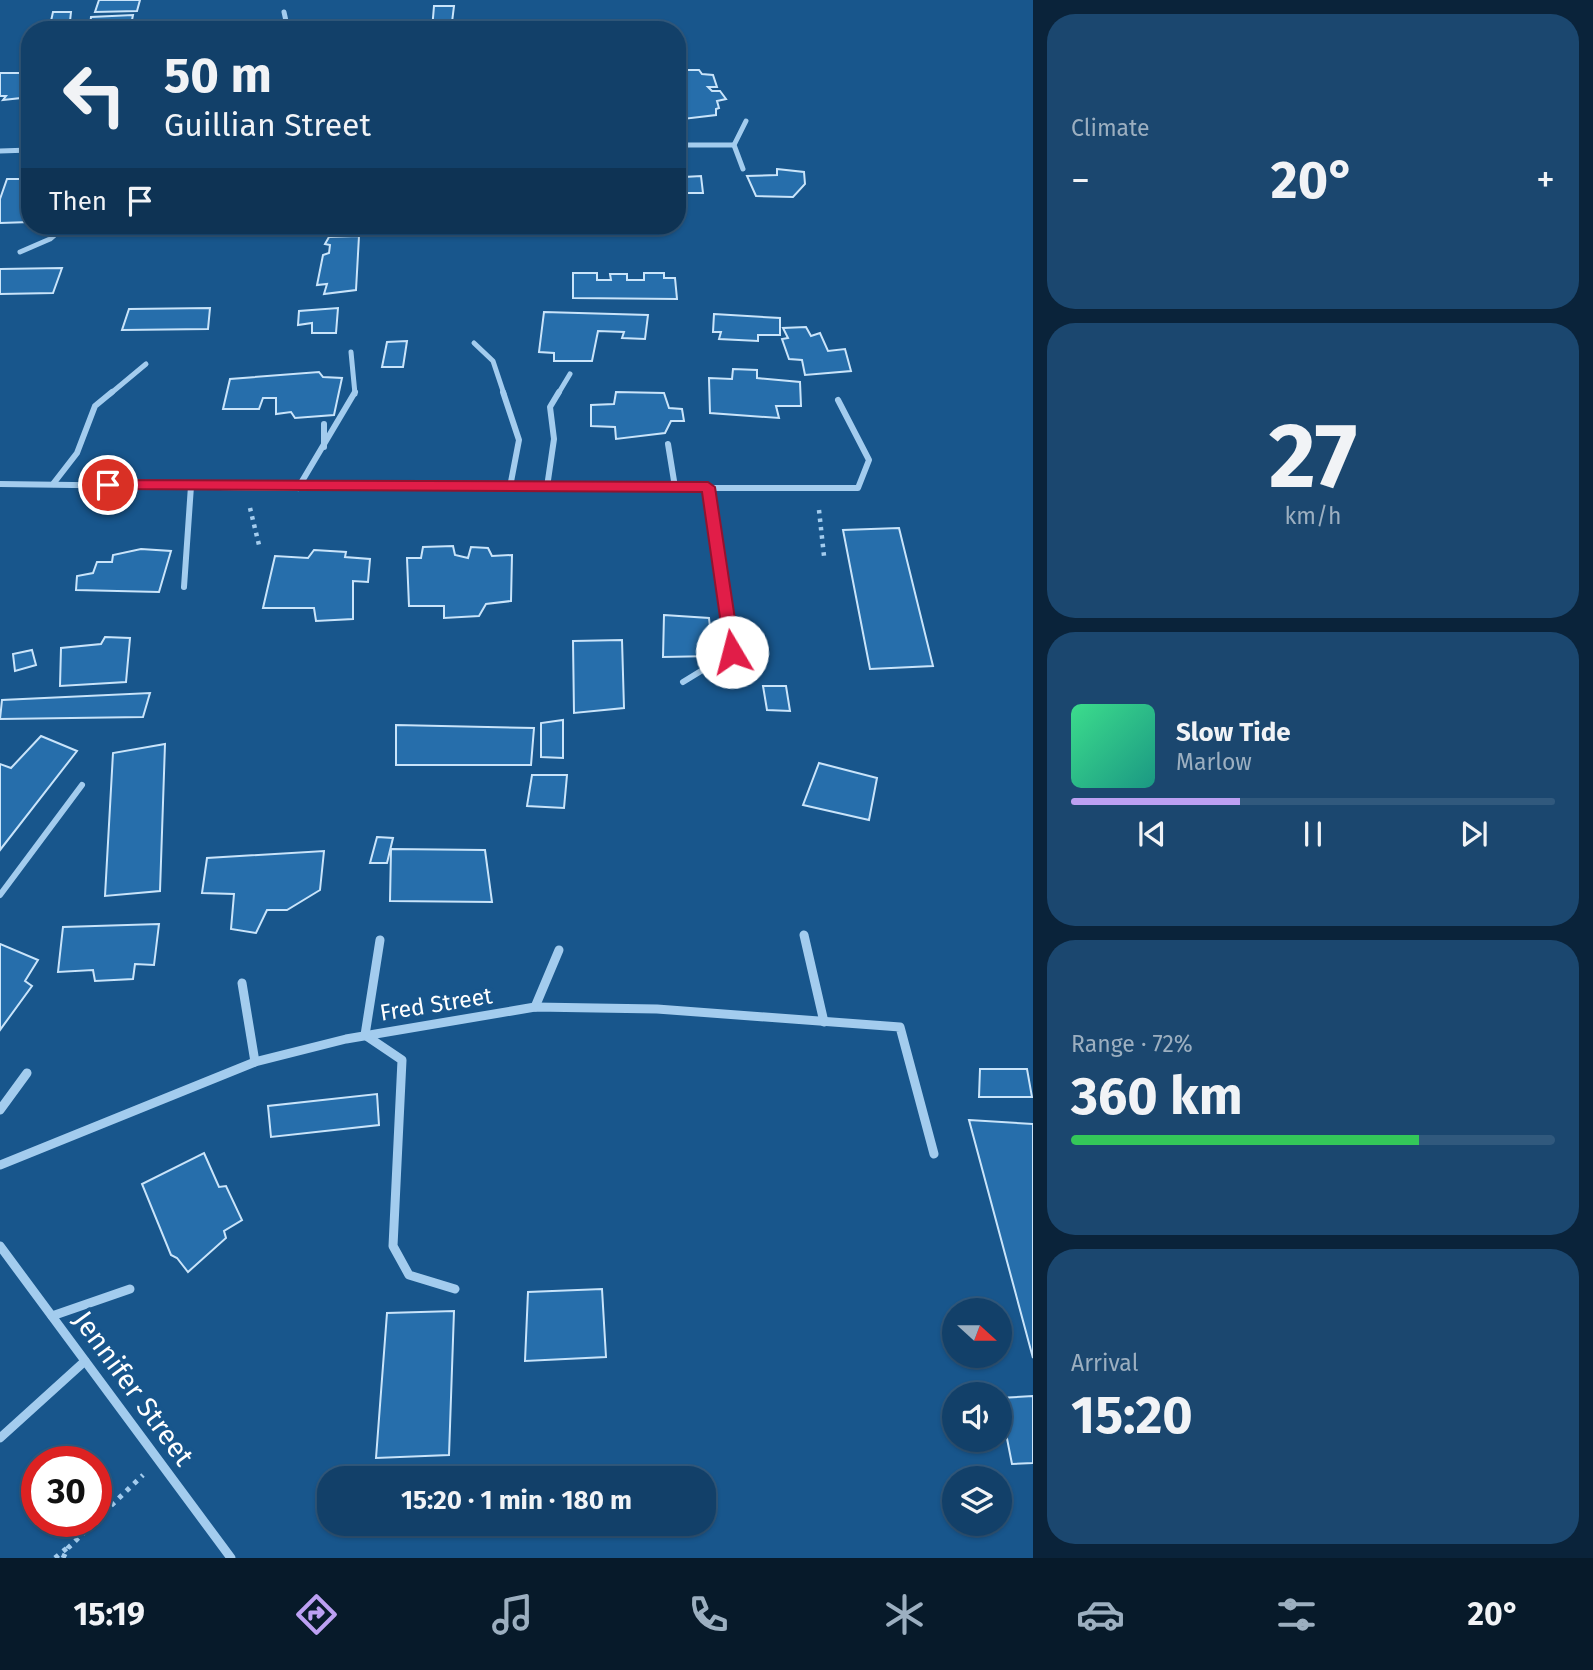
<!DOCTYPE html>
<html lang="en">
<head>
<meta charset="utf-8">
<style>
  body { margin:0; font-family:"Fira Sans",sans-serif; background:#1b476f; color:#f1f3f6; height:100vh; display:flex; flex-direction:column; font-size:26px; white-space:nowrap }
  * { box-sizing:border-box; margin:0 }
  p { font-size:23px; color:#9cafc0 }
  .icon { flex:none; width:38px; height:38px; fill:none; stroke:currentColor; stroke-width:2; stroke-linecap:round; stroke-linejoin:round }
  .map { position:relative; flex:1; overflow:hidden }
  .drawer { display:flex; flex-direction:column; gap:14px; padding:14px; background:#0a233a; width:560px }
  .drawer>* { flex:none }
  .banner { position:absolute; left:21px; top:21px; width:665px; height:214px; border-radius:28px; box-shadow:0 2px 5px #0004,0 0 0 2px #31597d; background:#124069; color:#f1f3f6; overflow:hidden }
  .needle { width:46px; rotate:111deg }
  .tools { position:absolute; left:942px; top:1298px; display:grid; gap:14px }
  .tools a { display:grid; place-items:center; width:70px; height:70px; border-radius:50%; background:#124069; box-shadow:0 2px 5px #0004,0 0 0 2px #31597d; font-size:35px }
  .speed { position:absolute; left:21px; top:1446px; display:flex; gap:14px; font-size:35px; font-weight:700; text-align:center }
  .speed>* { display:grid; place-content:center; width:91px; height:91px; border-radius:50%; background:#124069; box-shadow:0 2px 5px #0004,0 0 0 2px #31597d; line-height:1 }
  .speed .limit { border:10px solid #d22; background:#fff; color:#111 }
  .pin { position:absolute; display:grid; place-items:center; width:60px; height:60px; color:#fff; margin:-30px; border:4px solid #fff; border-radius:50%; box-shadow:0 2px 7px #0007 }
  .me { position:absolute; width:77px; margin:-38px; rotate:352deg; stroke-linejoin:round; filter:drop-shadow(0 0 5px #0008) }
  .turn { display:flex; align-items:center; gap:24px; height:147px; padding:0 28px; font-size:32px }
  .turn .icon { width:91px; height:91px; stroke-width:2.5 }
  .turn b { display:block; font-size:49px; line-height:60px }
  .then { display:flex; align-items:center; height:66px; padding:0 28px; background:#0003; gap:14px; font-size:26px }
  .big { font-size:52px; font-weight:700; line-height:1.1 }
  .drawer .widget { flex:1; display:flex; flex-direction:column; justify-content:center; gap:10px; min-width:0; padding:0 24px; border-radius:28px; background:#1b476f }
  .drawer .dial { align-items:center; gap:0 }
  .dial b { font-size:91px; line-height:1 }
  .song { display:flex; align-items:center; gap:21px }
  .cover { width:84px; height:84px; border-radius:10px; background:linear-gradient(135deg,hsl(150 70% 55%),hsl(170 70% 35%)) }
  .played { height:7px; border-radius:4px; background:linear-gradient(90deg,#bca0f2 35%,#31597d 35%) }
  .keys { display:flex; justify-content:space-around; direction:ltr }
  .heat { display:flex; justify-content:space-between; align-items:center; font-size:38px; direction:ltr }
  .charge { height:10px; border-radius:5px; background:linear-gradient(90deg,#34c759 72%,#31597d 0) }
  .trip { position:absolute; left:317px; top:1466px; width:399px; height:70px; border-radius:28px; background:#124069; box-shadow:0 2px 5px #0004,0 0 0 2px #31597d; font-weight:700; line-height:70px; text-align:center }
  .dock { display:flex; height:112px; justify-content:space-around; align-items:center; background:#071a2a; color:#9cafc0 }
  .dock .icon { width:49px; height:49px }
  .dock .on { color:#bca0f2 }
  .dock b { font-size:32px; color:#f1f3f6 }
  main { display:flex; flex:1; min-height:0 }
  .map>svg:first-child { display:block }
</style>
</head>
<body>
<main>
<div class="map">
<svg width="1033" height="1558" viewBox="0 0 1033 1558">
  <rect width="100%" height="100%" fill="#18568c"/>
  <g fill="#266eab" stroke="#c9e4fa" stroke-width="2">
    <path d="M 99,0 L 140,0 L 137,11 L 95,12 Z"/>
    <path d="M 434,6 L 454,6 L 451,30 L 432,30 Z"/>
    <path d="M 53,12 L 71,12 L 69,30 L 49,30 Z"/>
    <path d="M 133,15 L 130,30 L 96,30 L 96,27 L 90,26 L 91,17 Z"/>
    <path d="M 677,70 L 699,70 L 702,74 L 713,75 L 717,87 L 708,87 L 712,91 L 720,91 L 726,99 L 717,101 L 719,108 L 716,109 L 716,115 L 683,119 L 677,98 Z"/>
    <path d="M 0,73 L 30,73 L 30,97 L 3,100 L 6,96 L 0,96 Z"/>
    <path d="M 777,169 L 804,172 L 805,184 L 793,197 L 756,196 L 747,176 L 777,175 Z"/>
    <path d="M 701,176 L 703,193 L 685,193 L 684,177 Z"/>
    <path d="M 7,179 L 30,179 L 30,222 L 0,223 L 0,199 Z"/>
    <path d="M 359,236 L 356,290 L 324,294 L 327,284 L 317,285 L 323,255 L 329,253 L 330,245 L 325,244 L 329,237 Z"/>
    <path d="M 62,268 L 53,293 L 0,294 L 0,269 Z"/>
    <path d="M 573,273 L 597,273 L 597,280 L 611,280 L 610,274 L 627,274 L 627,280 L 644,280 L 644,273 L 664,273 L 664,278 L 675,278 L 677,299 L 573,298 Z"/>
    <path d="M 210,308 L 208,329 L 122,330 L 129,309 Z"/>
    <path d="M 338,308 L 336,333 L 312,333 L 312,323 L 298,325 L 299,311 Z"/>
    <path d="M 544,312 L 648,315 L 645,339 L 622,338 L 624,332 L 598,331 L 592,361 L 554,361 L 554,353 L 539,352 Z"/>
    <path d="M 714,314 L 780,318 L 780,335 L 758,335 L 758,341 L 719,339 L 721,332 L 713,332 Z"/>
    <path d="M 806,327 L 811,336 L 820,333 L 828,351 L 845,349 L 851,371 L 805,375 L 802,360 L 789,359 L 782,339 L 788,338 L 783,328 Z"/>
    <path d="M 407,341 L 403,367 L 382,367 L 387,342 Z"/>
    <path d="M 733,369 L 757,370 L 757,378 L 800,382 L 801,406 L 776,406 L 779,418 L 710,413 L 709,378 L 732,379 Z"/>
    <path d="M 319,372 L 323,377 L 342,378 L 334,415 L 295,418 L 291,412 L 276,414 L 276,398 L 263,398 L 259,409 L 223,409 L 230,379 Z"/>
    <path d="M 616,392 L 664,393 L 669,408 L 682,409 L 684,421 L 671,421 L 665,433 L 616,439 L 615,427 L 591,426 L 591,405 L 614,404 Z"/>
    <path d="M 899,528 L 933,666 L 870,669 L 843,530 Z"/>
    <path d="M 453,546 L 455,555 L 468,558 L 471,547 L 488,548 L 492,556 L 512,555 L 511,601 L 486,604 L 479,616 L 444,618 L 444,606 L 409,606 L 407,558 L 421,558 L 423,547 Z"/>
    <path d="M 141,549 L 171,551 L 159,592 L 76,590 L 77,576 L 93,573 L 97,562 L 112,562 L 113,555 Z"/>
    <path d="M 314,550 L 346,552 L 345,557 L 370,559 L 368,582 L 353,581 L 353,619 L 316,621 L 314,608 L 263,608 L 275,556 L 308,558 Z"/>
    <path d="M 664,615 L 709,618 L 713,656 L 663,657 Z"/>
    <path d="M 105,637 L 130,638 L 126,682 L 60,686 L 61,648 L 101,644 Z"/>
    <path d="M 622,640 L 624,708 L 574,713 L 573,641 Z"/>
    <path d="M 32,650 L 36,665 L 15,671 L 13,654 Z"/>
    <path d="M 763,686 L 786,686 L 790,711 L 767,710 Z"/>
    <path d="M 150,693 L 143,717 L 0,719 L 2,700 Z"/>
    <path d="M 563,720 L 563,758 L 541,757 L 541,723 Z"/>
    <path d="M 396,725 L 534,728 L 531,765 L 396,765 Z"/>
    <path d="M 41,736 L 77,751 L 0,850 L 0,764 L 11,768 Z"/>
    <path d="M 165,744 L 160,891 L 105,896 L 113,753 Z"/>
    <path d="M 819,763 L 877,778 L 869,820 L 803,805 Z"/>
    <path d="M 532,775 L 567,775 L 564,808 L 527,806 Z"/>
    <path d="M 377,837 L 393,838 L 387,863 L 370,863 Z"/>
    <path d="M 391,849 L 485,850 L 492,902 L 390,901 Z"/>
    <path d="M 324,851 L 320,890 L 287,910 L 267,910 L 256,933 L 231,929 L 234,894 L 202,893 L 207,858 Z"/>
    <path d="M 159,924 L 154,965 L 135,964 L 133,979 L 95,981 L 93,970 L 58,972 L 63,927 Z"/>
    <path d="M 0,944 L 38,960 L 25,981 L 32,986 L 0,1030 Z"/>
    <path d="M 980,1069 L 1027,1069 L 1032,1097 L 979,1097 Z"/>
    <path d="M 377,1094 L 379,1125 L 271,1137 L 268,1106 Z"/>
    <path d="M 969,1120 L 1033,1124 L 1033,1358 Z"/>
    <path d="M 204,1153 L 219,1187 L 226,1186 L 242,1220 L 224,1231 L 226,1238 L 188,1272 L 177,1258 L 171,1255 L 142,1184 Z"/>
    <path d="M 602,1289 L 606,1357 L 525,1361 L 528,1292 Z"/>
    <path d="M 454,1311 L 449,1455 L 376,1458 L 387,1313 Z"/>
    <path d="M 1033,1396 L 1033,1463 L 1012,1464 L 999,1398 Z"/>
  </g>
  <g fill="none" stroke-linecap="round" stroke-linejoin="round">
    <g stroke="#a3ccee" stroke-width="4.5" stroke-dasharray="3.5 5" stroke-linecap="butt">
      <path d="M 250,508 L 260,549"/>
      <path d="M 819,510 L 824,556"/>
    </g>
    <g stroke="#a3ccee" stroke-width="5" stroke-dasharray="4.5 6" stroke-linecap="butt">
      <path d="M 96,1520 L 143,1475"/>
      <path d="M 55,1558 L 67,1548"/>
      <path d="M 63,1558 L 68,1548 L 96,1521"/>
    </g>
    <g stroke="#a3ccee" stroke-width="5">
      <path d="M 284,12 L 288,30"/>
      <path d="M 677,145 L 734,145"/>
      <path d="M 0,151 L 30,150"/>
      <path d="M 743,169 L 734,145 L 746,121"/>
      <path d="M 20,252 L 50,239 L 65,226"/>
      <path d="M 474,343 L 493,361 L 504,394"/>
      <path d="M 351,352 L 355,394"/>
      <path d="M 110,394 L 146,364"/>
      <path d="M 558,394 L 570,374"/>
    </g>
    <g stroke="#a3ccee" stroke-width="6">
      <path d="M 503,392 L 519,440 L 510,487"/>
      <path d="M 324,424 L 324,447"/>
      <path d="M 668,444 L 675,487"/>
      <path d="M 0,484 L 298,488 L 858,488 L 869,460 L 838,400"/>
      <path d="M 53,484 L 77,453 L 95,406 L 112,392"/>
      <path d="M 547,487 L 554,439 L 550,407 L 559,392"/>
      <path d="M 298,488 L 355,392"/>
      <path d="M 184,587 L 191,486"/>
      <path d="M 683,682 L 732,652 L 708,487"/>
      <path d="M 0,895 L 82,785"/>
    </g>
    <g stroke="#a3ccee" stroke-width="9">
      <path d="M 804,935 L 824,1022"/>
      <path d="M 380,940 L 365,1035 L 402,1060 L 393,1246 L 409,1275 L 455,1289"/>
      <path d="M 242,983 L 255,1062"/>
      <path d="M 535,1007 L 559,950"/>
      <path d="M 0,1110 L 27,1073"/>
      <path d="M 0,1165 L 255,1062 L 346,1039 L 535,1007 L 657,1009 L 900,1027 L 934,1154"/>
      <path d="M 0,1246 L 231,1558"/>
      <path d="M 52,1316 L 130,1289"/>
      <path d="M 0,1438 L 85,1361"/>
    </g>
  </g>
  <path fill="#e11d48" stroke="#92132f" stroke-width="2" d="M 108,480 L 708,482 L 715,487 L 740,652 L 732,658 L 725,652 L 702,492 L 108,489 L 101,485 Z"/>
  <g text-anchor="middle" stroke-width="7" stroke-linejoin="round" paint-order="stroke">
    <g font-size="23" fill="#fff" stroke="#18568c">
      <text transform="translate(436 1004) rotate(-9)" y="8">Fred Street</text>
    </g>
    <g font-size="28" fill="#fff" stroke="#18568c">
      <text transform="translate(134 1388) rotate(54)" y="10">Jennifer Street</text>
    </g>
  </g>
</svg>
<div class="tools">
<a><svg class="needle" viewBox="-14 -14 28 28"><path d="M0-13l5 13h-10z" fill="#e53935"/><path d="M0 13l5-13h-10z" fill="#9cafc0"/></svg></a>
<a><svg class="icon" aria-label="sound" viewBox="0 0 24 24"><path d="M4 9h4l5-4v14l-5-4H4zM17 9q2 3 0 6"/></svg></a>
<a><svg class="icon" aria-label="layers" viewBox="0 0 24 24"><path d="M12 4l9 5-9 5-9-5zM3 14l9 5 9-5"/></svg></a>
</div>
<div class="speed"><div class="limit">30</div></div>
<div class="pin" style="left:108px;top:485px;background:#d93025"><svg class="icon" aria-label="arrive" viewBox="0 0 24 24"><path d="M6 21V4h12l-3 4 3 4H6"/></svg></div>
<svg class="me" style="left:732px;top:652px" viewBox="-20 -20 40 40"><circle r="19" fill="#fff"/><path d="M0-13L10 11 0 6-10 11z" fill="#e11d48"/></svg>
<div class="trip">15:20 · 1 min · 180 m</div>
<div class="banner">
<div class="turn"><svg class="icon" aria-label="left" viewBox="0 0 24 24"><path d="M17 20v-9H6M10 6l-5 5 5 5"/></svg><div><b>50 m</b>Guillian Street</div></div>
<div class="then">Then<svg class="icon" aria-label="arrive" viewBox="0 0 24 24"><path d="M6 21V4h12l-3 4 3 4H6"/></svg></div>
</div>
</div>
<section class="drawer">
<div class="widget"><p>Climate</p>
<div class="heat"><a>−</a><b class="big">20°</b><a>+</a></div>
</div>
<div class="widget dial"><b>27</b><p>km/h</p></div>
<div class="widget">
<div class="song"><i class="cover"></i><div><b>Slow Tide</b><p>Marlow</p></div></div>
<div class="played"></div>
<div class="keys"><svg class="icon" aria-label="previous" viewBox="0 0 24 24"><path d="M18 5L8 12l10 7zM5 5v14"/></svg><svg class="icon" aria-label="pause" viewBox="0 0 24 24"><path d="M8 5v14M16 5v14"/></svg><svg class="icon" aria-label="next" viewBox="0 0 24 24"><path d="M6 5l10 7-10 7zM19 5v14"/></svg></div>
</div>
<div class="widget"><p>Range · 72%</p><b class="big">360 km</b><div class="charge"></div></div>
<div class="widget"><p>Arrival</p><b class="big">15:20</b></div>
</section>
</main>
<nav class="dock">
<b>15:19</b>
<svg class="icon on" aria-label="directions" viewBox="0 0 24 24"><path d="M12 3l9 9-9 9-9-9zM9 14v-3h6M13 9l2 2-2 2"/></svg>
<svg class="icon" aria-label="music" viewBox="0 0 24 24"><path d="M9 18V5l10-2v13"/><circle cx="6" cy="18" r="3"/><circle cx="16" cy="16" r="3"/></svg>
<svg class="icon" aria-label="phone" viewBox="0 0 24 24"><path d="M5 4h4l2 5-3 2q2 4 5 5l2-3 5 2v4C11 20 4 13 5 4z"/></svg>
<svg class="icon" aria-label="climate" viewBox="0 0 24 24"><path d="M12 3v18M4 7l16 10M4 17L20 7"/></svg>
<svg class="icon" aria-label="car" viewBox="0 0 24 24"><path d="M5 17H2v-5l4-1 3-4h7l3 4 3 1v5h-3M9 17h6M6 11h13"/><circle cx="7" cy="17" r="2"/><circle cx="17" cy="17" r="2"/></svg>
<svg class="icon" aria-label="filters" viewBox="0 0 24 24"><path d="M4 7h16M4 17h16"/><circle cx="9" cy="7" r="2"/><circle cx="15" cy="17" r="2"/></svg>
<b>20°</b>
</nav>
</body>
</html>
